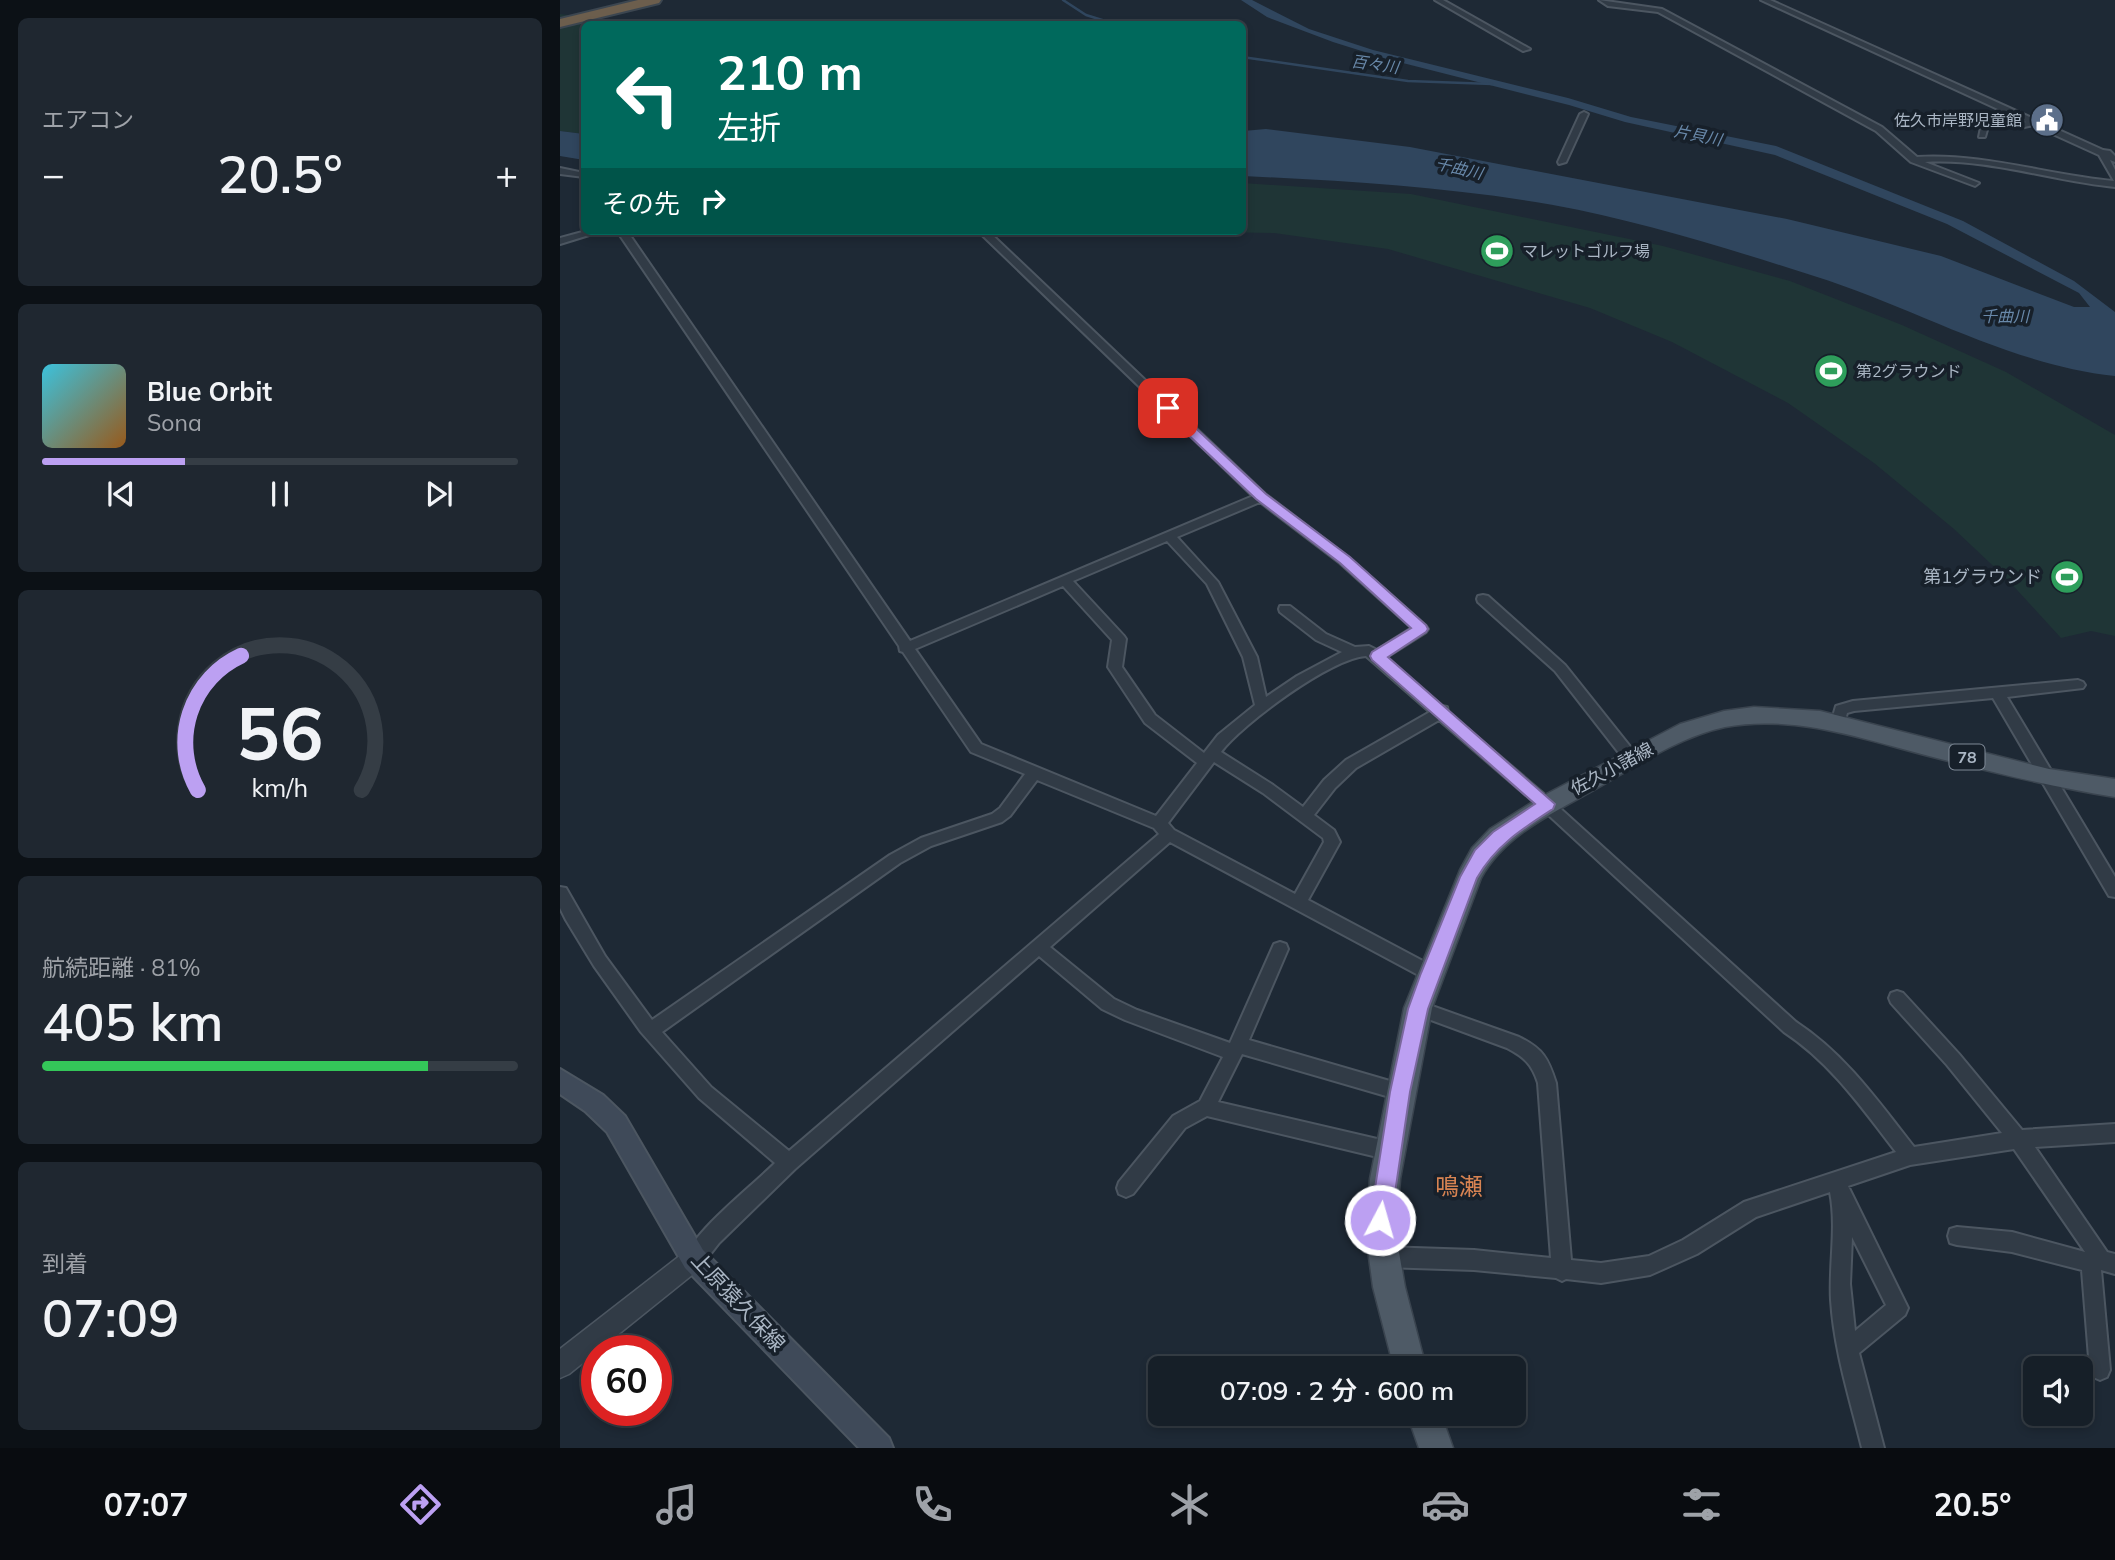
<!DOCTYPE html>
<html lang="ja">
<head>
<meta charset="utf-8">
<style>
  body { margin:0; font-family:Mulish,"Noto Sans JP",sans-serif; background:#1f2730; color:#f1f3f6; height:100vh; display:flex; flex-direction:column; font-size:26px; white-space:nowrap }
  * { box-sizing:border-box; margin:0 }
  p { font-size:23px; color:#9ea2a8 }
  .icon { flex:none; width:38px; height:38px; fill:none; stroke:currentColor; stroke-width:2; stroke-linecap:round; stroke-linejoin:round }
  .map { position:relative; flex:1; overflow:hidden }
  .details { display:flex; flex-direction:column; gap:18px; padding:18px; background:#0c1116; width:560px }
  .details>* { flex:none }
  .banner { position:absolute; left:21px; top:21px; width:665px; height:214px; border-radius:10px; box-shadow:0 4px 10px #0003,0 0 0 2px #353d45; background:#00695c; color:#fff; overflow:hidden }
  .tools { position:absolute; left:1463px; top:1356px; display:grid; gap:14px }
  .tools a { display:grid; place-items:center; width:70px; height:70px; border-radius:10px; background:#161f28; box-shadow:0 4px 10px #0003,0 0 0 2px #353d45; font-size:35px }
  .speed { position:absolute; left:21px; top:1335px; display:flex; gap:14px; font-size:35px; font-weight:700; text-align:center }
  .speed>* { display:grid; place-content:center; width:91px; height:91px; border-radius:50%; background:#161f28; box-shadow:0 4px 10px #0003,0 0 0 2px #353d45; line-height:1 }
  .speed .limit { border:10px solid #d22; background:#fff; color:#111 }
  .pin { position:absolute; display:grid; place-items:center; width:60px; height:60px; color:#fff; margin:-30px; border-radius:14px; box-shadow:0 4px 10px #0006 }
  .me { position:absolute; width:77px; margin:-38px; rotate:6deg; stroke-linejoin:round; filter:drop-shadow(0 0 5px #0008) }
  .turn { display:flex; align-items:center; gap:24px; height:147px; padding:0 21px; font-size:32px }
  .turn .icon { width:91px; height:91px; stroke-width:2.5 }
  .turn b { display:block; font-size:49px; line-height:60px }
  .then { display:flex; align-items:center; height:66px; padding:0 21px; background:#0003; gap:14px; font-size:26px }
  .big { font-size:52px; font-weight:600; line-height:1.1 }
  .details .card { flex:1; display:flex; flex-direction:column; justify-content:center; gap:10px; min-width:0; padding:0 24px; border-radius:10px; background:#1f2730 }
  .details .dial { align-items:center; gap:0 }
  .dial svg { height:182px; overflow:visible; fill:none; stroke:#353d45; stroke-width:7; stroke-linecap:round; text-anchor:middle }
  .dial text { fill:#f1f3f6; stroke:none }
  .song { display:flex; align-items:center; gap:21px }
  .cover { width:84px; height:84px; border-radius:10px; background:linear-gradient(135deg,hsl(190 70% 55%),hsl(30 70% 35%)) }
  .played { height:7px; border-radius:4px; background:linear-gradient(90deg,#bca0f2 30%,#353d45 30%) }
  .keys { display:flex; justify-content:space-around; direction:ltr }
  .heat { display:flex; justify-content:space-between; align-items:center; font-size:38px; direction:ltr }
  .charge { height:10px; border-radius:5px; background:linear-gradient(90deg,#34c759 81%,#353d45 0) }
  .trip { position:absolute; left:588px; top:1356px; width:378px; height:70px; border-radius:10px; background:#161f28; box-shadow:0 4px 10px #0003,0 0 0 2px #353d45; font-weight:600; line-height:70px; text-align:center }
  .tab-bar { display:flex; height:112px; justify-content:space-around; align-items:center; background:#090c10; color:#9ea2a8 }
  .tab-bar .icon { width:49px; height:49px }
  .tab-bar .selected { color:#bca0f2 }
  .tab-bar b { font-size:32px; color:#f1f3f6 }
  main { display:flex; flex:1; min-height:0 }
  .map>svg:first-child { display:block }
</style>
</head>
<body>
<main>
<section class="details">
<div class="card"><p>エアコン</p>
<div class="heat"><a>−</a><b class="big">20.5°</b><a>+</a></div>
</div>
<div class="card">
<div class="song"><i class="cover"></i><div><b>Blue Orbit</b><p>Sona</p></div></div>
<div class="played"></div>
<div class="keys"><svg class="icon" aria-label="previous" viewBox="0 0 24 24"><path d="M18 5L8 12l10 7zM5 5v14"/></svg><svg class="icon" aria-label="pause" viewBox="0 0 24 24"><path d="M8 5v14M16 5v14"/></svg><svg class="icon" aria-label="next" viewBox="0 0 24 24"><path d="M6 5l10 7-10 7zM19 5v14"/></svg></div>
</div>
<div class="card dial"><svg viewBox="0 0 100 80">
<path d="M14 69A42 42 0 1 1 86 69"/>
<path d="M14 69A42 42 0 0 1 33 10" stroke="#bca0f2"/>
<text x="50" y="56" font-size="32" font-weight="700">56</text>
<text x="50" y="72" font-size="11">km/h</text>
</svg></div>
<div class="card"><p>航続距離 · 81%</p><b class="big">405 km</b><div class="charge"></div></div>
<div class="card"><p>到着</p><b class="big">07:09</b></div>
</section>
<div class="map">
<svg width="1555" height="1448" viewBox="0 0 1555 1448">
  <rect width="100%" height="100%" fill="#1e2935"/>
  <g fill="#1f3536">
    <path d="M 0,14 L 76,24 L 24,24 L 24,134 L 0,131 Z"/>
    <path d="M 683,183 L 851,194 L 1103,246 L 1230,281 L 1342,325 L 1446,372 L 1555,435 L 1555,636 L 1531,631 L 1501,638 L 1447,579 L 1394,529 L 1314,463 L 1228,403 L 1112,342 L 1030,308 L 828,249 L 714,233 L 593,231 L 682,231 Z"/>
  </g>
  <g fill="#30465e">
    <path d="M 681,0 L 692,0 L 749,29 L 813,50 L 1008,98 L 1071,117 L 1216,146 L 1403,221 L 1514,281 L 1555,312 L 1555,376 C 1447,364 1356,308 1254,276 C 1169,249 1081,221 993,205 C 890,187 787,181 683,176 L 683,131 L 706,129 L 850,147 L 1227,219 L 1381,256 L 1514,307 L 1530,307 L 1519,293 L 1387,224 L 1215,155 L 1065,122 L 1009,105 L 827,59 L 773,42 L 707,17 Z"/>
    <path d="M 0,131 L 24,134 L 24,160 L 0,156 Z"/>
  </g>
  <g fill="none" stroke-linecap="round" stroke-linejoin="round">
    <g stroke="#30465e" stroke-width="2.5">
      <path d="M 503,0 L 526,15 L 555,24"/>
      <path d="M 682,57 L 848,81 L 932,84"/>
    </g>
    <g stroke="#4c5661" stroke-width="4">
      <g id="minor">
        <path d="M 875,0 L 883,0 L 970,49 L 963,51 Z"/>
        <path d="M 1039,0 L 1102,9 L 1322,127 L 1357,157 C 1424,153 1487,175 1554,181 L 1539,155 L 1473,125 L 1460,128 L 1429,123 L 1425,137 L 1419,137 L 1423,118 L 1460,124 L 1466,122 L 1201,0 L 1210,0 L 1543,150 L 1550,151 L 1555,156 L 1555,162 L 1550,160 L 1555,170 L 1555,187 C 1492,181 1429,158 1365,162 L 1419,183 L 1415,186 L 1351,162 L 1316,131 L 1098,12 L 1048,6 Z"/>
        <path d="M 1024,112 L 1028,114 L 1006,162 L 999,164 L 998,162 L 1020,114 Z"/>
        <path d="M 0,168 L 24,173 L 24,177 L 0,174 Z"/>
        <path d="M 26,231 L 42,231 L 0,244 L 0,238 Z"/>
        <path d="M 57,231 L 67,231 L 350,641 L 693,496 L 418,231 L 428,231 L 705,494 L 788,557 L 866,626 L 868,629 L 866,632 L 825,658 L 882,706 L 887,707 L 888,712 L 992,801 L 1236,1022 C 1285,1054 1318,1101 1354,1147 L 1442,1133 L 1387,1065 L 1331,1003 L 1329,998 L 1331,993 L 1337,991 L 1343,993 L 1399,1054 L 1462,1130 L 1555,1124 L 1555,1142 L 1475,1147 L 1547,1252 L 1555,1254 L 1555,1274 L 1541,1270 L 1550,1370 L 1547,1377 L 1540,1380 L 1533,1377 L 1530,1370 L 1522,1270 L 1452,1252 L 1397,1245 L 1390,1243 L 1388,1236 L 1390,1229 L 1397,1227 L 1452,1232 L 1525,1252 L 1454,1149 L 1350,1165 L 1288,1186 L 1348,1308 L 1345,1315 L 1299,1353 L 1324,1448 L 1302,1448 C 1290,1399 1274,1350 1271,1300 C 1269,1264 1277,1227 1270,1192 L 1196,1217 L 1137,1254 L 1090,1275 L 1041,1283 L 1006,1279 L 1002,1281 L 996,1278 L 914,1270 L 824,1267 L 817,1264 L 814,1257 L 817,1250 L 824,1247 L 914,1250 L 991,1258 L 978,1083 C 972,1064 964,1057 947,1048 L 852,1013 L 850,1008 L 852,1003 L 858,1001 L 959,1037 C 983,1049 988,1058 996,1083 L 1011,1260 L 1041,1263 L 1089,1256 L 1123,1240 L 1184,1202 L 1336,1152 C 1302,1108 1271,1063 1224,1032 L 982,809 L 879,720 L 796,768 L 775,788 L 754,815 L 774,830 L 780,842 L 748,900 L 876,968 L 878,973 L 876,978 L 870,980 L 864,978 L 610,842 L 490,947 L 554,999 L 577,1010 L 670,1043 L 714,944 L 720,942 L 726,944 L 728,949 L 689,1040 L 840,1084 L 846,1086 L 849,1092 L 846,1098 L 840,1100 L 682,1054 L 658,1102 L 830,1142 L 836,1145 L 839,1151 L 836,1157 L 830,1160 L 647,1116 L 625,1128 L 573,1194 L 566,1197 L 559,1194 L 557,1188 L 559,1182 L 613,1116 L 640,1101 L 663,1057 L 565,1020 L 542,1009 L 479,956 L 235,1169 L 159,1243 L 141,1266 L 134,1269 L 127,1266 L 124,1259 C 137,1228 190,1188 215,1163 L 139,1098 L 81,1032 L 34,966 L 6,920 L 0,908 L 0,887 L 6,888 L 45,956 L 92,1020 L 330,855 L 361,838 L 432,814 L 440,808 L 465,774 L 411,752 L 343,652 L 340,651 L 339,646 ZM 700,502 L 780,563 L 852,628 L 817,650 L 809,646 L 795,647 L 766,634 L 730,606 L 720,606 L 719,609 L 720,612 L 756,640 L 782,652 L 737,676 L 706,697 L 697,657 L 658,582 L 617,537 ZM 607,541 L 647,584 L 683,657 L 695,705 L 658,735 L 644,753 L 595,715 L 562,667 L 566,639 L 564,636 L 513,581 ZM 503,586 L 552,640 L 548,667 L 585,723 L 637,763 L 596,816 L 421,744 L 355,649 ZM 806,656 L 870,712 L 786,760 L 764,780 L 743,807 L 713,785 L 661,752 C 682,724 771,658 806,656 ZM 654,762 L 703,793 L 763,838 L 764,842 L 735,894 L 614,830 L 608,823 ZM 477,780 L 594,828 L 599,834 L 229,1151 L 151,1087 L 102,1032 L 340,863 L 371,846 L 442,822 L 450,816 ZM 1292,1237 L 1326,1305 L 1295,1331 L 1290,1284 Z"/>
        <path d="M 923,595 L 928,596 L 1005,665 L 1076,754 L 1078,758 L 1076,762 L 1066,762 L 995,671 L 918,602 L 917,599 L 918,596 Z"/>
        <path d="M 1518,680 L 1523,682 L 1525,685 L 1523,688 L 1447,697 L 1555,877 L 1555,897 L 1549,896 L 1433,698 L 1294,711 L 1287,713 L 1283,727 L 1273,727 L 1271,723 L 1276,706 L 1293,701 Z"/>
      </g>
    </g>
    <g stroke="#4c5661" stroke-width="3">
      <path id="tertiary" d="M 134,1247 L 142,1251 L 146,1259 L 142,1267 L 9,1374 L 0,1378 L 0,1349 L 126,1251 Z"/>
    </g>
    <g stroke="#4c5661" stroke-width="4">
      <path id="secondary" d="M 0,1069 L 43,1095 L 65,1116 L 143,1250 L 329,1438 L 333,1448 L 299,1448 L 125,1268 L 47,1132 L 25,1111 L 0,1094 Z"/>
    </g>
    <g stroke="#3a444f" stroke-width="3">
      <g id="primary">
        <path d="M 1194,707 L 1260,711 L 1489,769 L 1555,779 L 1555,797 C 1492,787 1431,772 1369,756 C 1303,739 1234,714 1165,727 C 1118,737 1073,768 1032,791 C 991,814 944,836 921,878 L 872,1008 L 840,1179 L 836,1235 L 845,1287 L 866,1368 L 834,1368 L 813,1287 L 806,1235 L 810,1179 L 844,1008 L 900,870 L 912,848 L 930,829 L 979,798 L 1120,724 L 1164,711 Z"/>
        <path d="M 847,1414 L 881,1414 L 893,1448 L 859,1448 Z"/>
      </g>
    </g>
    <g stroke="#3c4650" stroke-width="4">
      <path id="motorway" d="M 78,0 L 101,0 L 99,3 L 0,27 L 0,19 Z"/>
    </g>
    <use href="#minor" fill="#313b46" fill-rule="evenodd"/>
    <use href="#tertiary" fill="#313b46" fill-rule="evenodd"/>
    <use href="#secondary" fill="#3f4a59" fill-rule="evenodd"/>
    <use href="#primary" fill="#4e5a66" fill-rule="evenodd"/>
    <use href="#motorway" fill="#6c5e4d" fill-rule="evenodd"/>
  </g>
  <path fill="#bca0f2" stroke="#7a689d" stroke-width="2" d="M 608,405 L 612,406 L 706,494 L 790,557 L 866,625 L 868,629 L 866,632 L 828,657 L 995,804 L 993,809 C 962,829 935,846 917,878 L 868,1009 L 850,1092 L 831,1220 L 828,1227 L 820,1230 L 813,1227 L 810,1220 L 830,1092 L 848,1009 L 861,973 L 900,877 L 915,850 L 933,832 L 975,804 L 812,660 L 810,656 L 812,652 L 851,628 L 780,563 L 696,499 L 603,411 L 603,406 Z"/>
  <defs>
    <g id="civic-disc" transform="scale(1.75)"><circle r="9.5" fill="#5c6f8a" stroke="#17202a"/><path d="M-.6-6.5H3V-4.5H.6V-3L4-1V1h2V6H-6V1h2V-1L-.6-3ZM-1.2 2.5V6h2.4V2.5Z" fill="#fff"/></g>
    <g id="stadium-disc" transform="scale(1.75)"><circle r="9.5" fill="#2e9e5b" stroke="#17202a"/><path d="M0-5a6.5 5 0 1 0 0 10a6.5 5 0 1 0 0-10ZM-3.5-1.8h7v3.6h-7Z" fill="#fff"/></g>
  </defs>
  <g fill-rule="evenodd">
    <use href="#civic-disc" x="1487" y="120"/>
    <use href="#stadium-disc" x="937" y="251"/>
    <use href="#stadium-disc" x="1271" y="371"/>
    <use href="#stadium-disc" x="1507" y="577"/>
  </g>
  <g text-anchor="middle" stroke-width="7" stroke-linejoin="round" paint-order="stroke">
    <g font-size="16" font-style="italic" fill="#6989aa" stroke="#17202a">
      <text transform="translate(815 64) rotate(8)" y="6">百々川</text>
      <text transform="translate(1138 135) rotate(11)" y="6">片貝川</text>
      <text transform="translate(899 168) rotate(13)" y="6">千曲川</text>
      <text x="1445" y="322">千曲川</text>
    </g>
    <g font-size="16" fill="#aab6c4" stroke="#17202a" text-anchor="start">
      <text x="1462" y="126" text-anchor="end">佐久市岸野児童館</text>
      <text x="962" y="257">マレットゴルフ場</text>
      <text x="1296" y="377">第2グラウンド</text>
    </g>
    <rect fill="#17202a" stroke="#7e8996" stroke-width="2" x="1389.5" y="744.5" width="35" height="25" rx="5"/>
    <g font-size="16" font-weight="bold" fill="#aab6c4">
      <text x="1407" y="763">78</text>
    </g>
    <g font-size="18" fill="#aab6c4" stroke="#17202a" text-anchor="end">
      <text x="1482" y="583">第1グラウンド</text>
    </g>
    <g font-size="18" fill="#aab6c4" stroke="#17202a">
      <text transform="translate(1052 769) rotate(-28)" y="6">佐久小諸線</text>
    </g>
    <g font-size="21" fill="#aab6c4" stroke="#17202a">
      <text transform="translate(178 1302) rotate(47)" y="7">上原猿久保線</text>
    </g>
    <g font-size="24" fill="#d78352" stroke="#17202a">
      <text x="899" y="1195">鳴瀬</text>
    </g>
  </g>
</svg>
<div class="tools">
<a><svg class="icon" aria-label="sound" viewBox="0 0 24 24"><path d="M4 9h4l5-4v14l-5-4H4zM17 9q2 3 0 6"/></svg></a>
</div>
<div class="speed"><div class="limit">60</div></div>
<div class="pin" style="left:608px;top:408px;background:#d93025"><svg class="icon" aria-label="arrive" viewBox="0 0 24 24"><path d="M6 21V4h12l-3 4 3 4H6"/></svg></div>
<svg class="me" style="left:820px;top:1220px" viewBox="-20 -20 40 40"><circle r="17" fill="#bca0f2" stroke="#fff" stroke-width="3"/><path d="M0-11L8 9 0 5-8 9z" fill="#fff"/></svg>
<div class="trip">07:09 · 2 分 · 600 m</div>
<div class="banner">
<div class="turn"><svg class="icon" aria-label="left" viewBox="0 0 24 24"><path d="M17 20v-9H6M10 6l-5 5 5 5"/></svg><div><b>210 m</b>左折</div></div>
<div class="then">その先<svg class="icon" aria-label="right" viewBox="0 0 24 24"><path d="M7 20v-9h11M14 6l5 5-5 5"/></svg></div>
</div>
</div>
</main>
<nav class="tab-bar">
<b>07:07</b>
<svg class="icon selected" aria-label="directions" viewBox="0 0 24 24"><path d="M12 3l9 9-9 9-9-9zM9 14v-3h6M13 9l2 2-2 2"/></svg>
<svg class="icon" aria-label="music" viewBox="0 0 24 24"><path d="M9 18V5l10-2v13"/><circle cx="6" cy="18" r="3"/><circle cx="16" cy="16" r="3"/></svg>
<svg class="icon" aria-label="phone" viewBox="0 0 24 24"><path d="M5 4h4l2 5-3 2q2 4 5 5l2-3 5 2v4C11 20 4 13 5 4z"/></svg>
<svg class="icon" aria-label="climate" viewBox="0 0 24 24"><path d="M12 3v18M4 7l16 10M4 17L20 7"/></svg>
<svg class="icon" aria-label="car" viewBox="0 0 24 24"><path d="M5 17H2v-5l4-1 3-4h7l3 4 3 1v5h-3M9 17h6M6 11h13"/><circle cx="7" cy="17" r="2"/><circle cx="17" cy="17" r="2"/></svg>
<svg class="icon" aria-label="filters" viewBox="0 0 24 24"><path d="M4 7h16M4 17h16"/><circle cx="9" cy="7" r="2"/><circle cx="15" cy="17" r="2"/></svg>
<b>20.5°</b>
</nav>
</body>
</html>
